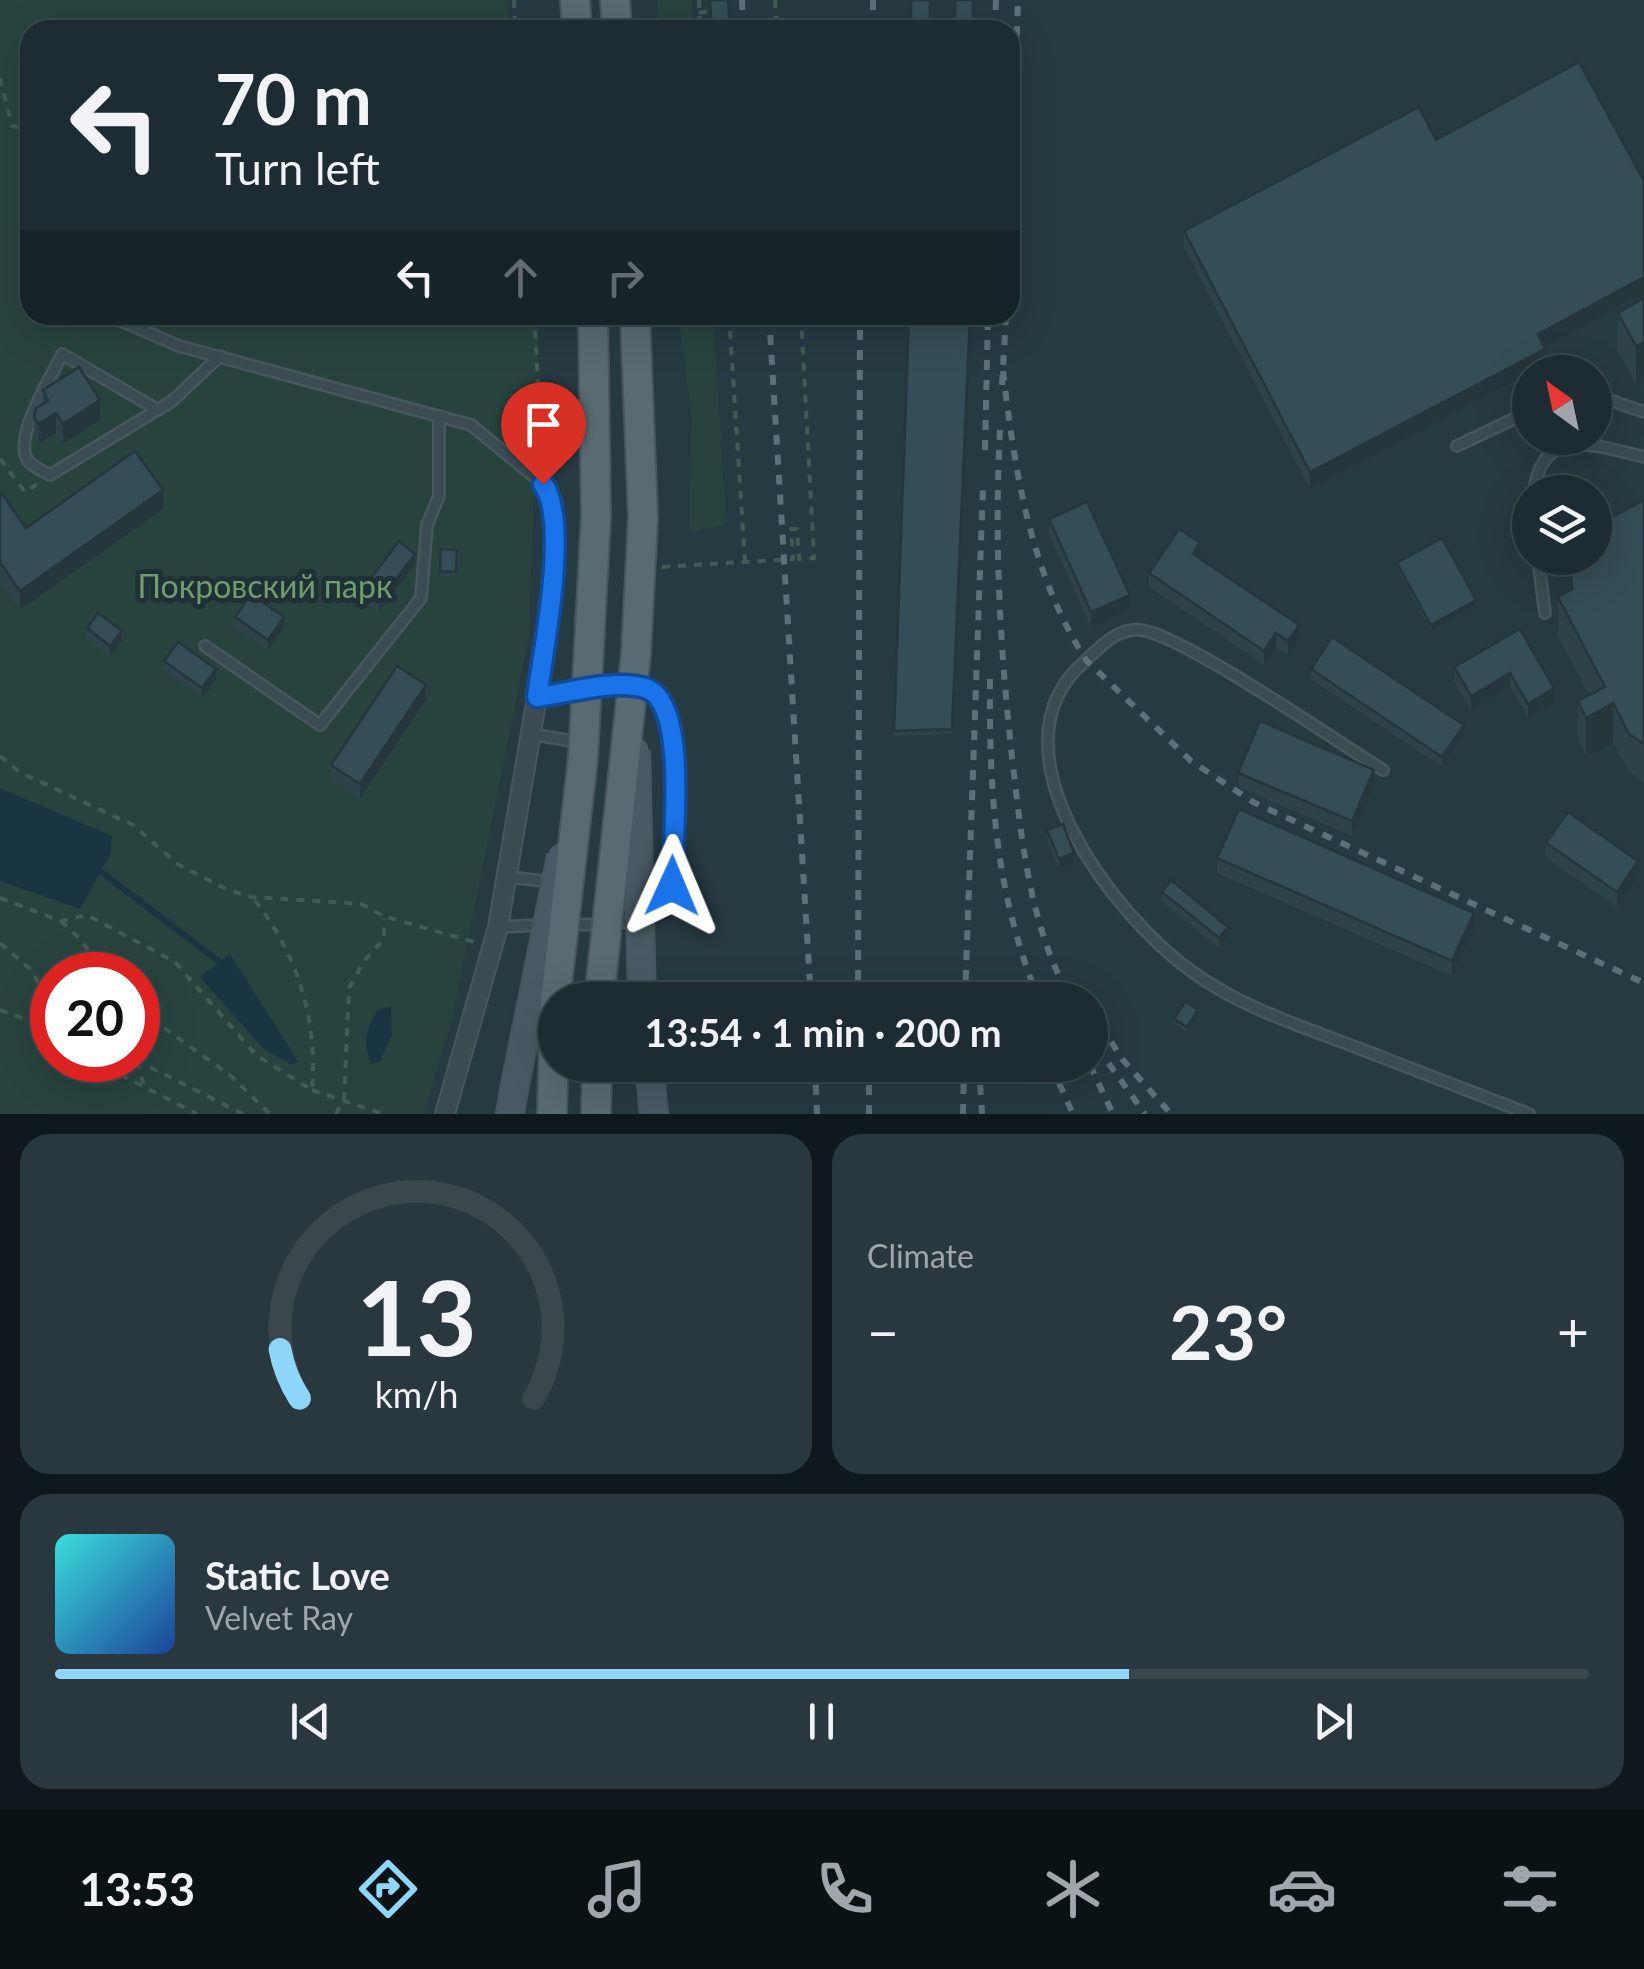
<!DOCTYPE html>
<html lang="en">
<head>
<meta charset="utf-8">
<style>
  body { margin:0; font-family:Lato,sans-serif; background:#29383e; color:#f1f3f6; height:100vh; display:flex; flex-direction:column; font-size:38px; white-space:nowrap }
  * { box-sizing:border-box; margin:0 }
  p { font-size:32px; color:#a0a7ac }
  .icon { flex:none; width:55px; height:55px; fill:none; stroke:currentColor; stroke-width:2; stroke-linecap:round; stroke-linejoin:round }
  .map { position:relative; height:1114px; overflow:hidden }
  .sheet { display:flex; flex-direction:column; gap:20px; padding:20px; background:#0f181c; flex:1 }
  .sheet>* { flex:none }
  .banner { position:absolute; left:20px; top:20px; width:1000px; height:305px; border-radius:30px; box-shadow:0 10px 40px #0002,0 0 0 2px #3a484d; background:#1c2c32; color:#f1f3f6; overflow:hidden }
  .needle { width:65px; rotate:327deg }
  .tools { position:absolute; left:1512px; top:355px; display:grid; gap:20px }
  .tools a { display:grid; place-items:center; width:100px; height:100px; border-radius:50%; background:#1c2c32; box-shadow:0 10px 40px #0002,0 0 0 2px #3a484d; font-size:50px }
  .speed { position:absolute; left:30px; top:952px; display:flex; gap:20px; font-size:50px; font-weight:700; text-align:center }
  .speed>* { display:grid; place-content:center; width:130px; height:130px; border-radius:50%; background:#1c2c32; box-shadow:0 10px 40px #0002,0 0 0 2px #3a484d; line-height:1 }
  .speed .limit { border:15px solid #d22; background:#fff; color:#111 }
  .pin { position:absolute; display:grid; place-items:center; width:85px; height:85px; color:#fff; margin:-102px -42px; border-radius:50% 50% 50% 0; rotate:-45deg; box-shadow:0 0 10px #0007 }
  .pin .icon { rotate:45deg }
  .me { position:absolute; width:110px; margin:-55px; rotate:1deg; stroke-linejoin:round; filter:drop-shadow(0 0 8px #0008) }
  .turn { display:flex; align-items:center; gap:35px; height:210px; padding:0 30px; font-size:45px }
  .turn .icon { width:130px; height:130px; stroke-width:2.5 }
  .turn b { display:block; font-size:70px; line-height:85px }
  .lanes { display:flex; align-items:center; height:95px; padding:0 30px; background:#0003; justify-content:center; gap:50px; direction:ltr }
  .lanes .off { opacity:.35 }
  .big { font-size:75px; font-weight:700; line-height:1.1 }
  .sheet .card { flex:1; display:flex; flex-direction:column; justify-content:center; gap:15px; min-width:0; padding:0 35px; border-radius:30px; background:#29383e }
  .sheet .dial { align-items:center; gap:0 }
  .dial svg { height:260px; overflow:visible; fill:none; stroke:#3a484d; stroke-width:7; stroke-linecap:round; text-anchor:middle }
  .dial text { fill:#f1f3f6; stroke:none }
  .song { display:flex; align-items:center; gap:30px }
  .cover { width:120px; height:120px; border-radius:15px; background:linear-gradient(135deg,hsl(180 70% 55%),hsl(220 70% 35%)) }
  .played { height:10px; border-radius:5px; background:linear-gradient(90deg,#8ed7fa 70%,#3a484d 70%) }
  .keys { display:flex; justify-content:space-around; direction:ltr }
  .heat { display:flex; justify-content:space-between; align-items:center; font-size:55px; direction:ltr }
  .sheet .tiles { flex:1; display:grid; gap:20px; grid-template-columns:1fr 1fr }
  .card:last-child { grid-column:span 2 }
  .trip { position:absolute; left:538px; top:982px; width:570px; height:100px; border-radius:50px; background:#1c2c32; box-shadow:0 10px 40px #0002,0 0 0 2px #3a484d; font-weight:700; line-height:100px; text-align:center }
  .dock { display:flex; height:160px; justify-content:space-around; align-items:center; background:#0b1214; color:#a0a7ac }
  .dock .icon { width:70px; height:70px }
  .dock .current { color:#8ed7fa }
  .dock b { font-size:45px; color:#f1f3f6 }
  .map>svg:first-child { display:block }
</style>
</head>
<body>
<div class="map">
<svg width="1644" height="1114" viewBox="0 0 1644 1114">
  <rect width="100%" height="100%" fill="#263a42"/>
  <g fill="#28433e" fill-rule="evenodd">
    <path d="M 0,0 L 507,0 L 508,30 L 30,30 L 30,315 L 539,315 L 529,636 L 451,1024 L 423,1114 L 0,1114 ZM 52,975 L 138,975 L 138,1060 L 52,1060 Z"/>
    <path d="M 657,0 L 692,0 L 693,30 L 659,30 Z"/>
    <path d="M 678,315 L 713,315 L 726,524 L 689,533 L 692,418 Z"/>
  </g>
  <g fill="#183541">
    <path d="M 0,788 L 112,836 L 110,855 L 80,909 L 0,881 Z"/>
    <path d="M 230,954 L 298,1061 L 292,1065 L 264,1049 L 200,977 Z"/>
    <path d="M 391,1006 L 392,1035 L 380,1061 L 371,1064 C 363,1043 365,1029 378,1010 Z"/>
  </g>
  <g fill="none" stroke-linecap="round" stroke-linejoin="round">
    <path stroke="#183541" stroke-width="6" d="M 96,868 L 221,963"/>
    <g stroke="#47575e" stroke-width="14">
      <g id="service">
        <path d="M 29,280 L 30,281"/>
        <path d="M 108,315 L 179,346 L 471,425 L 543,484"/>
        <path d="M 1595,395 L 1644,412"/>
        <path d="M 158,410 L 62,354 C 52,376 9,443 30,463 C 35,468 44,471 50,475 L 172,401 L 220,356"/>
        <path d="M 1457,446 L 1530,411"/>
        <path d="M 1534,492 C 1542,424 1598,446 1644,457"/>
        <path d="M 1538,558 L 1545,613"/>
        <path d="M 205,646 L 320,725 L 421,598 L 427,525 L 439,496 L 439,416"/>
        <path d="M 537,697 C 570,693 612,680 645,688 C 691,701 672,845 672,886 C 654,931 607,923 566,925"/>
        <path d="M 531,734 L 578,742"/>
        <path d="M 1383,770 C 1339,743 1180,633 1140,630 C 1116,628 1099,648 1083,663 C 985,750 1115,918 1194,973 C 1238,1005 1294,1024 1345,1043 C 1406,1067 1468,1090 1529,1114"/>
        <path d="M 508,877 L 552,882"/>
        <path d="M 498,927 L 545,925"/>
      </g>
    </g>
    <g stroke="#47575e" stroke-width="22">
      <path id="minor" d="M 445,1114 L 498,927 L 537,697 L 554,573 L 553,504 L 543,484"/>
    </g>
    <g stroke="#47575e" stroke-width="30">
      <g id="secondary">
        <path d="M 649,1065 L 654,1114"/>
        <path d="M 510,1114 L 514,1090"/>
      </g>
    </g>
    <g stroke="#47575e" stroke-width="32">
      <g id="primary">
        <path d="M 575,0 L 577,30"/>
        <path d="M 615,0 L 617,30"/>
        <path d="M 593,315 L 596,516"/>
        <path d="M 635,315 L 643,518"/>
        <path d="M 596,1114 L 597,1065"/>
      </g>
    </g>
    <g stroke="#415b55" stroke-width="4" stroke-dasharray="8 8" stroke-linecap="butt">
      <path d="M 514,0 L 515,30"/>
      <path d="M 699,0 L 700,30"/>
      <path d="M 775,0 L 777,30"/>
      <path d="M 699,13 L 714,10"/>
      <path d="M 0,78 L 12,126 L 30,129"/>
      <path d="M 534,315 L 543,465"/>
      <path d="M 729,315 L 745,562"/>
      <path d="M 0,459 L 25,492 L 37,484"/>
      <path d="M 662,567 L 793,559 L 791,529 L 797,529 L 799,559 L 814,558 L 801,315"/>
      <path d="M 0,756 L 19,772 L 133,825 L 179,865 L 228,890 L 252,897 L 362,904 L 383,916 L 474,942"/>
      <path d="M 0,898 L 61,921 L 87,915 L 175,962 L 256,1055 L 312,1090 C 318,1020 297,951 252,897"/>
      <path d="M 61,921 L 81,940 L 105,975"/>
      <path d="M 0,943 L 30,969 L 52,1004"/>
      <path d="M 138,1009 L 231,1076 L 270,1114"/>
      <path d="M 0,1010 L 52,1029"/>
      <path d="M 92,1060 L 197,1114"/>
      <path d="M 136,1060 L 243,1114"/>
      <path d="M 137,1061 L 145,1090"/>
      <path d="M 312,1090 L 383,1114"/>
      <path d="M 336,1114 L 344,1099 L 349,988 L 364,961 L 384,939 L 384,919"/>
    </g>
    <use href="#service" stroke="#3a4b52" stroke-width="9"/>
    <use href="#minor" stroke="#3a4b52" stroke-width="18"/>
    <use href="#secondary" stroke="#485b65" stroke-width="25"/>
    <use href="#primary" stroke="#586b72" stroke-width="28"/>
    <g stroke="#5c7079" stroke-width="6" stroke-dasharray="10 10" stroke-linecap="butt">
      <path d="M 742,0 L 743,30"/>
      <path d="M 873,30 L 873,0"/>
      <path d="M 995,30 L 996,0"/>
      <path d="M 1010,236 L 1018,0"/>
      <path d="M 769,315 L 811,1000"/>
      <path d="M 1003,371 C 1015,473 1030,572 1086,660 L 1191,761 L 1253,802 L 1644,983"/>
      <path d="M 1002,385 L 1006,315"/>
      <path d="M 1000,430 C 994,539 1000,649 1012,757 C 1022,842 1029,924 1071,1000"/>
      <path d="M 985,450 L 988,315"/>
      <path d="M 990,679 C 989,793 995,893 1039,1000"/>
      <path d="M 858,1000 L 860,315"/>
      <path d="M 965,1000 L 983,485"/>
      <path d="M 1090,1008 L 1122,1059 L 1171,1114"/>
      <path d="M 1097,1047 L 1145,1114"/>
      <path d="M 815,1065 L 817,1114"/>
      <path d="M 869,1065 L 869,1114"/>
      <path d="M 979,1065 L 982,1114"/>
      <path d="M 1051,1065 L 1073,1114"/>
      <path d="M 1090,1065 L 1113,1114"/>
      <path d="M 963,1114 L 964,1065"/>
    </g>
    <g stroke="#47575e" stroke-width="30" stroke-linecap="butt">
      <g id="secondary-bridge">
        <path d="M 636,750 L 642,1000"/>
        <path d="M 514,1090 L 561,856"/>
      </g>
    </g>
    <g stroke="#47575e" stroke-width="32" stroke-linecap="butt">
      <g id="primary-bridge">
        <path d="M 599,1000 L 636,654 L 643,518"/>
        <path d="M 552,1114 L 555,1002 L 583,758 L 596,516"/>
      </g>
    </g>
    <use href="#secondary-bridge" stroke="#485b65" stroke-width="25"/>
    <use href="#primary-bridge" stroke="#586b72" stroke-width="28"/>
  </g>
  <g fill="#2e424a">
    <path d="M 1436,140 L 1644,181 L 1644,293 L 1545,347 L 1545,365 L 1310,489 L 1184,247 L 1184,231 Z"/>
    <path d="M 1644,298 L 1636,384 L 1618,351 L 1618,313 Z"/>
    <path d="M 909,315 L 970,315 L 952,734 L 894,736 Z"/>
    <path d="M 43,390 L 100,420 L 63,444 L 56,433 L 39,443 L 34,436 L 34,417 L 43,404 Z"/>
    <path d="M 0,491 L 26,528 L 163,509 L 20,610 L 0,582 Z"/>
    <path d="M 1644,500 L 1644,783 L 1629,772 L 1613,742 L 1586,756 L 1578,740 L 1578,701 L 1589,695 L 1558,636 L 1558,597 L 1570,590 L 1570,559 L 1595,558 Z"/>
    <path d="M 1049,519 L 1130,609 L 1091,627 L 1049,534 Z"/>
    <path d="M 441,549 L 457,550 L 456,577 L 440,576 Z"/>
    <path d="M 1200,558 L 1299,639 L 1288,655 L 1276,647 L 1264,665 L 1149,587 L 1149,573 Z"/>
    <path d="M 1397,563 L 1476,605 L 1431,630 L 1397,568 Z"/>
    <path d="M 415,564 L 379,612 L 362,600 L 362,590 Z"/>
    <path d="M 235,617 L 284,627 L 268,650 L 235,627 Z"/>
    <path d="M 87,628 L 122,641 L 110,656 L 87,638 Z"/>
    <path d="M 1520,629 L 1554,702 L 1528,718 L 1510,687 L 1471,710 L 1454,681 L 1454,667 Z"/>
    <path d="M 164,661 L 216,679 L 202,698 L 164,670 Z"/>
    <path d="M 1311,669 L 1464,735 L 1442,767 L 1311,679 Z"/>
    <path d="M 426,700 L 360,799 L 331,780 L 331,765 Z"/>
    <path d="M 1238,773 L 1374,785 L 1352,836 L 1238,787 Z"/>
    <path d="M 1047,830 L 1074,863 L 1059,869 L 1047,840 Z"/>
    <path d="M 1546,843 L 1638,876 L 1617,907 L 1546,858 Z"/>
    <path d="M 1217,858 L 1474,928 L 1452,976 L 1217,873 Z"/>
    <path d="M 1162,892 L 1228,937 L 1219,948 L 1162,902 Z"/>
    <path d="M 1198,1015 L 1187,1032 L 1174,1024 L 1174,1019 Z"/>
  </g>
  <g fill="#25363c">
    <path d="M 1644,277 L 1644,293 L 1538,351 L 1538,334 Z"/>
    <path d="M 1644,342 L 1644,380 L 1636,384 L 1636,346 Z"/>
    <path d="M 1545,349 L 1545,365 L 1310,489 L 1310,472 Z"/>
    <path d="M 100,400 L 100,420 L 63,444 L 63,424 Z"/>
    <path d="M 56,413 L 56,433 L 39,443 L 39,424 Z"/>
    <path d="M 163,490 L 163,509 L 20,610 L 20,591 Z"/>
    <path d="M 1200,543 L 1200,557 L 1193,568 L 1193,554 Z"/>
    <path d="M 415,554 L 415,564 L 379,612 L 379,602 Z"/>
    <path d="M 1130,595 L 1130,609 L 1091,627 L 1091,612 Z"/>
    <path d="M 1476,600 L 1476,605 L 1431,630 L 1431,625 Z"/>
    <path d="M 284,617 L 284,627 L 268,650 L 268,640 Z"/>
    <path d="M 1299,625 L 1299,639 L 1288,655 L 1288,641 Z"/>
    <path d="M 122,631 L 122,641 L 110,656 L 110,646 Z"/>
    <path d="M 1276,633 L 1276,647 L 1264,665 L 1264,651 Z"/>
    <path d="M 216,669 L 216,679 L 202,698 L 202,688 Z"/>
    <path d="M 1510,673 L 1510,687 L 1471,710 L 1471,696 Z"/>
    <path d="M 426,685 L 426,700 L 360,799 L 360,784 Z"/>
    <path d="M 1554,688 L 1554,702 L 1528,718 L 1528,704 Z"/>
    <path d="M 1613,703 L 1613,742 L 1586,756 L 1586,718 Z"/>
    <path d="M 1464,725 L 1464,735 L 1442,767 L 1442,757 Z"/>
    <path d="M 1374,770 L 1374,785 L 1352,836 L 1352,821 Z"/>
    <path d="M 1074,853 L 1074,863 L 1059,869 L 1059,859 Z"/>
    <path d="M 1638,861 L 1638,876 L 1617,907 L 1617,892 Z"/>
    <path d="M 1474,913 L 1474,928 L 1452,976 L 1452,961 Z"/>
    <path d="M 1228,927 L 1228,937 L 1219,948 L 1219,938 Z"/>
    <path d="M 1198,1010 L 1198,1015 L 1187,1032 L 1187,1027 Z"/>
  </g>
  <g fill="#354d56" stroke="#25363c" stroke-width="2.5">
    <path d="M 710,0 L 728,0 L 730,30 L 712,30 Z"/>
    <rect x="911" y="0" width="19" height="30"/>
    <rect x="955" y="0" width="18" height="30"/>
    <path d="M 1579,62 L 1644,181 L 1644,277 L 1538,334 L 1545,349 L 1310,472 L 1184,231 L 1419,107 L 1436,140 Z"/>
    <path d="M 1644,298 L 1644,342 L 1636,346 L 1618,313 Z"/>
    <path d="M 909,315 L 970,315 L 952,729 L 894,731 Z"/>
    <path d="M 79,367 L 100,400 L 63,424 L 56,413 L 39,424 L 34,417 L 36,408 L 48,401 L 43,390 Z"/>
    <path d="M 135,451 L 163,490 L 20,591 L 0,562 L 0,491 L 26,528 Z"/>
    <path d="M 1644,500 L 1644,744 L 1629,734 L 1613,703 L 1586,718 L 1578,701 L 1605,687 L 1558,597 L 1572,589 L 1570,559 L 1573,558 L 1595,558 L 1595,526 Z"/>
    <path d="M 1087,502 L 1130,595 L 1091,612 L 1049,519 Z"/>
    <path d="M 1179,529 L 1200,543 L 1193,554 L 1299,625 L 1288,641 L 1276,633 L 1264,651 L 1149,573 Z"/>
    <path d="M 1442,538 L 1476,600 L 1431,625 L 1397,563 Z"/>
    <path d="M 399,541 L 415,554 L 379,602 L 362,590 Z"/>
    <path d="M 441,549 L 457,550 L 456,572 L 440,571 Z"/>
    <path d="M 251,594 L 284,617 L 268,640 L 235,617 Z"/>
    <path d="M 98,613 L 122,631 L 110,646 L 87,628 Z"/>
    <path d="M 1520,629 L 1554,688 L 1528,704 L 1510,673 L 1471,696 L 1454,667 Z"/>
    <path d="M 1332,637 L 1464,725 L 1442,757 L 1311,669 Z"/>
    <path d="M 178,642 L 216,669 L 202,688 L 164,661 Z"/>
    <path d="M 397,666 L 426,685 L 360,784 L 331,765 Z"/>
    <path d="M 1260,721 L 1374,770 L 1352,821 L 1238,773 Z"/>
    <path d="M 1239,809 L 1474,913 L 1452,961 L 1217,858 Z"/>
    <path d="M 1568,812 L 1638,861 L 1617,892 L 1546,843 Z"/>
    <path d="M 1063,824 L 1074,853 L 1059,859 L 1047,830 Z"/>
    <path d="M 1171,880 L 1228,927 L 1219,938 L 1162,892 Z"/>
    <path d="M 1185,1002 L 1198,1010 L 1187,1027 L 1174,1019 Z"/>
  </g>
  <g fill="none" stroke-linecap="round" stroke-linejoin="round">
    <g stroke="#114b97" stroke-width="25">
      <path id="route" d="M 543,484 C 570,521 543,651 537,697 C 570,693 612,679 645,688 C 690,701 672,846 672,886"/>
    </g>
    <use href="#route" stroke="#1a73e8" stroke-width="18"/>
  </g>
  <g text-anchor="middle" stroke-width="10" stroke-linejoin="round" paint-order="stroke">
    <g font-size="32" fill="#719d6e" stroke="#1f3037">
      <text x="265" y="598">Покровский парк</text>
    </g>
  </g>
</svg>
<div class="tools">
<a><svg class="needle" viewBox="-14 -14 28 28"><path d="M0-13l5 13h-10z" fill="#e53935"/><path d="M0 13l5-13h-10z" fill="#a0a7ac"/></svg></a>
<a><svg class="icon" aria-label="layers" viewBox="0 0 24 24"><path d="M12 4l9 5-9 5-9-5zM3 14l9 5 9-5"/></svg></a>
</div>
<div class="speed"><div class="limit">20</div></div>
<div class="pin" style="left:543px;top:484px;background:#d93025"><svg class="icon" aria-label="arrive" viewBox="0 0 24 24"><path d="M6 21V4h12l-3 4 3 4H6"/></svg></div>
<svg class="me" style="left:672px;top:886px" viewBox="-20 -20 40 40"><path d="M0-17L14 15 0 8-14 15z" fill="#1a73e8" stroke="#fff" stroke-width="4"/></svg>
<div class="trip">13:54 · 1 min · 200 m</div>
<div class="banner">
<div class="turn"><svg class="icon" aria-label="left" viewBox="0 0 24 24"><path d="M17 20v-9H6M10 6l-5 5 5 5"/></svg><div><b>70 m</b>Turn left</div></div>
<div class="lanes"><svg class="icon" aria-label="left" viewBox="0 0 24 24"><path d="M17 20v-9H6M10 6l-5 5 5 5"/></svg><svg class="icon off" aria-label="ahead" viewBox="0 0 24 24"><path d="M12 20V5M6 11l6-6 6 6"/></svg><svg class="icon off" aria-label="right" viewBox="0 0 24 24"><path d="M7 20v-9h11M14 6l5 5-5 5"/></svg></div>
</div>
</div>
<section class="sheet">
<div class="tiles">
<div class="card dial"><svg viewBox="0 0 100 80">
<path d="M14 69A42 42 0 1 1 86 69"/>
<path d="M14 69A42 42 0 0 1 8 54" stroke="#8ed7fa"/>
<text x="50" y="56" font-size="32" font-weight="700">13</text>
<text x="50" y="72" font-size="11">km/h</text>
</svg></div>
<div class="card"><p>Climate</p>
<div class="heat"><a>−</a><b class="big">23°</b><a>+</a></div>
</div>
<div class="card">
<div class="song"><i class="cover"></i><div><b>Static Love</b><p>Velvet Ray</p></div></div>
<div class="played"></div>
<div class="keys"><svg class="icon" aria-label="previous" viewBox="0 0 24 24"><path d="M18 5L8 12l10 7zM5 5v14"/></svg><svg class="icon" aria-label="pause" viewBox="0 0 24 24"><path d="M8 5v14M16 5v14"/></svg><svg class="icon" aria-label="next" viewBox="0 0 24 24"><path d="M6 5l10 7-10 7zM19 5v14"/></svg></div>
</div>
</div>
</section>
<nav class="dock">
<b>13:53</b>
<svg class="icon current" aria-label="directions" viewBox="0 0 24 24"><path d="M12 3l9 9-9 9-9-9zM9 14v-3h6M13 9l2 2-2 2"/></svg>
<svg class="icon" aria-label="music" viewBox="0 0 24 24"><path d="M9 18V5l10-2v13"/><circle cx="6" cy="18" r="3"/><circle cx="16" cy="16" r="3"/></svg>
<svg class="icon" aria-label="phone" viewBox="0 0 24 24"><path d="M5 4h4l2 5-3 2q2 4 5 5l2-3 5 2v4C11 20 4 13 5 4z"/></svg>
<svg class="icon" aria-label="climate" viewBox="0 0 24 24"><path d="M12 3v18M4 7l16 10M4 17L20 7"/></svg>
<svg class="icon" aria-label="car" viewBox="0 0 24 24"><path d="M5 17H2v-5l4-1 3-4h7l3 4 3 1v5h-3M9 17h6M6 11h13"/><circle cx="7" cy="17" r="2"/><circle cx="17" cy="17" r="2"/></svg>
<svg class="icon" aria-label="filters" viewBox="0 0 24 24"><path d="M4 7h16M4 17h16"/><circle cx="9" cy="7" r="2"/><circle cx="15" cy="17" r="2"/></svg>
</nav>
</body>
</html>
